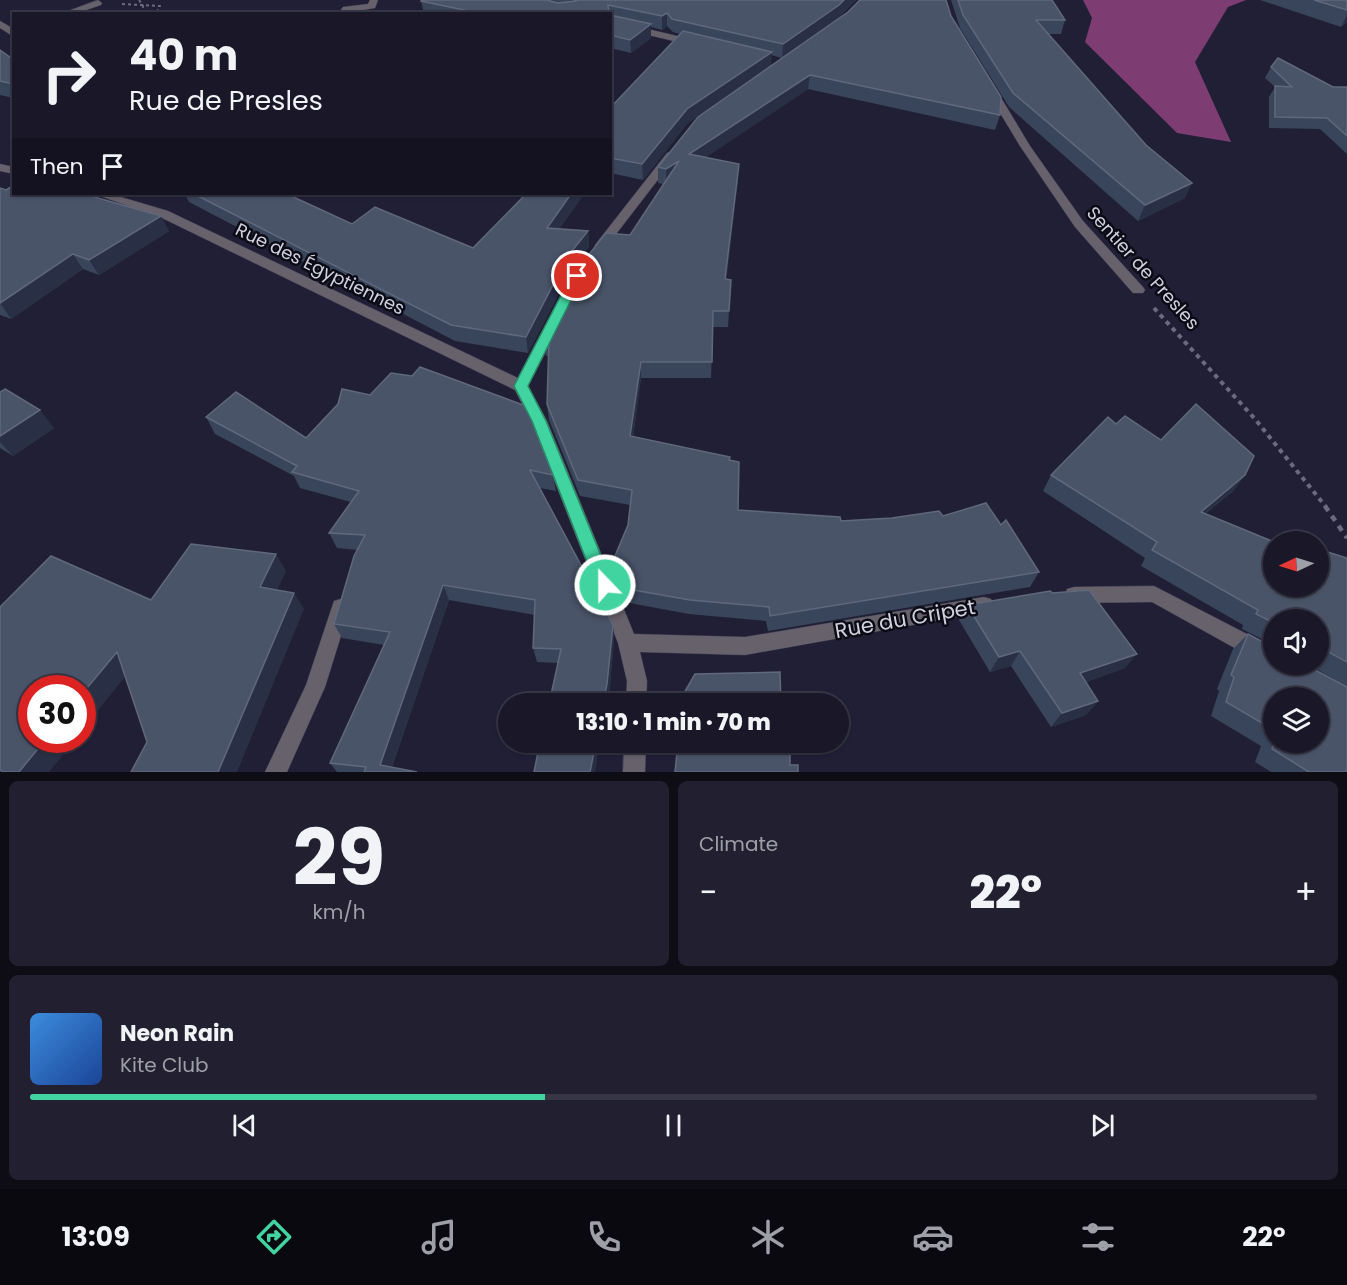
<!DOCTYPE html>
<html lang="en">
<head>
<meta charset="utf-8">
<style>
  body { margin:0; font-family:Poppins,sans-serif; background:#222030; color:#f1f3f6; height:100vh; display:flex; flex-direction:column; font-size:22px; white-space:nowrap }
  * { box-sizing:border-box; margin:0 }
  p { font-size:20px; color:#9f9fa8 }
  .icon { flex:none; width:33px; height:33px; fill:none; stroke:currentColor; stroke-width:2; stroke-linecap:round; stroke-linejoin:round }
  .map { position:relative; height:772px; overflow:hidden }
  .details { display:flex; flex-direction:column; gap:9px; padding:9px; background:#0e0d16; flex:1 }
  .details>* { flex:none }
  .top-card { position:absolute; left:12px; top:12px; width:600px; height:183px; border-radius:0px; box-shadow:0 2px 4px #0004,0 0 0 2px #373645; background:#191728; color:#f1f3f6; overflow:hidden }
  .needle { width:39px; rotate:266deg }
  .controls { position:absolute; left:1263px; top:531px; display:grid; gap:12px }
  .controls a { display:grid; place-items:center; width:66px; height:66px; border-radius:50%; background:#191728; box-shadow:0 2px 4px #0004,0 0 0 2px #373645; font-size:30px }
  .speed { position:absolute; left:18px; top:675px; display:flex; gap:12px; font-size:30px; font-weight:700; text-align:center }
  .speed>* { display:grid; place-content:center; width:78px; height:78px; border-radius:50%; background:#191728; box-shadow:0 2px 4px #0004,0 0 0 2px #373645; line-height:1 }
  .speed .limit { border:9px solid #d22; background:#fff; color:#111 }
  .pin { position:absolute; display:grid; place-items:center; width:51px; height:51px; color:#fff; margin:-26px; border:3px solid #fff; border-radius:50%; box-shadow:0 2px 6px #0007 }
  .me { position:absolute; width:66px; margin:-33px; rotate:338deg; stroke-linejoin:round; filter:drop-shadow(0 0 4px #0008) }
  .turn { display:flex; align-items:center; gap:21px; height:126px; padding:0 18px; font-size:27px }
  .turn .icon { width:78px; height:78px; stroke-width:2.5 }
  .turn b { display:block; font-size:42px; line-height:51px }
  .then { display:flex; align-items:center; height:57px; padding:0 18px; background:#0003; gap:12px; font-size:22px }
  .big { font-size:45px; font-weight:800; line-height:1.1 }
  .details .card { flex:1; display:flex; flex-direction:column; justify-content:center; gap:9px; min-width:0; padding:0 21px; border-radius:9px; background:#222030 }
  .details .dial { align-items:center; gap:0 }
  .dial b { font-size:78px; line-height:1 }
  .song { display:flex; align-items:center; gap:18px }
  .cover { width:72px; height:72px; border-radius:9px; background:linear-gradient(135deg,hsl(210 70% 55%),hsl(220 70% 35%)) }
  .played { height:6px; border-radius:3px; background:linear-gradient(90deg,#41d4a1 40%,#373645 40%) }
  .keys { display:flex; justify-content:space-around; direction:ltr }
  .heat { display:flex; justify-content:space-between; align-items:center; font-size:33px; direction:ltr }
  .details .tiles { flex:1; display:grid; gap:9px; grid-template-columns:1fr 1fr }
  .card:last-child { grid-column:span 2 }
  .trip { position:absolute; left:498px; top:693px; width:351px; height:60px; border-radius:30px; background:#191728; box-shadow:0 2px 4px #0004,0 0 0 2px #373645; font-weight:800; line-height:60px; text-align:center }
  .menu { display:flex; height:96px; justify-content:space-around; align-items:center; background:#0a0910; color:#9f9fa8 }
  .menu .icon { width:42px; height:42px }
  .menu .active { color:#41d4a1 }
  .menu b { font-size:27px; color:#f1f3f6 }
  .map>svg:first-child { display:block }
</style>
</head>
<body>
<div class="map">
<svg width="1347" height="772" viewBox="0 0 1347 772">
  <rect width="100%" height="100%" fill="#211f36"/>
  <path fill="#7e3d72" d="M 1083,0 L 1246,0 L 1228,7 L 1195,62 L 1231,142 L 1177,133 L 1085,42 L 1092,18 Z"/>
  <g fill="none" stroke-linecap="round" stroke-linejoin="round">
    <g stroke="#3d3b51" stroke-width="1">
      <g id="minor">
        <path d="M 98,0 L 102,3 L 101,5 L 74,14 L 60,14 Z"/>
        <path d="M 370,0 L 378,0 L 375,8 L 338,14 L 343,7 L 368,4 Z"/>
        <path d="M 610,20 L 698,41 L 700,43 L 695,46 L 610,26 Z"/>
        <path d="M 0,21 L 14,29 L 14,37 L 0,28 Z"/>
        <path d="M 986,86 L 994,86 L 1030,146 L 1083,221 L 1143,287 L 1145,290 L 1143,293 L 1133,293 L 1075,227 L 1020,146 L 985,88 Z"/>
        <path d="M 671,152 L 677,155 L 603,251 L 595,251 L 595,245 L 667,153 Z"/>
        <path d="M 0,164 L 14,167 L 14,174 L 0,171 Z"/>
        <path d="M 94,194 L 111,194 L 168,211 L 518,378 L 548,321 L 558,321 L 560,324 L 528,386 L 547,421 L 634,634 L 745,637 L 984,597 L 991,599 L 993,605 L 991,611 L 745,655 L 640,652 L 647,681 L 646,704 L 626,704 L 627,681 L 618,643 L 531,421 L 515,390 L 160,217 Z"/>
        <path d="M 1154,586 L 1274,648 L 1274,664 L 1281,666 L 1274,668 L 1267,666 L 1152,602 L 1074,603 L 1067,601 L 1065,595 L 1067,589 L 1074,587 Z"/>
        <path d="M 341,599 L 348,601 L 350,607 L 325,687 L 287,772 L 265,772 L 306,685 L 334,601 Z"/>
        <path d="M 624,742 L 646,742 L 645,772 L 623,772 Z"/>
      </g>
    </g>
    <g stroke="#6c6a7e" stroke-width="2" stroke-dasharray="3 3" stroke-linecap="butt">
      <path d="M 139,0 L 143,6 L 142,14"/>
      <path d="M 122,4 L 160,6 L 156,14"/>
    </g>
    <path stroke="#6c6a7e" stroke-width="4" stroke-dasharray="4.5 4.5" stroke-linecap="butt" d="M 1154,308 L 1255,419 L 1326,507"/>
    <path stroke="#6c6a7e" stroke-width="4.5" stroke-dasharray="6 6" stroke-linecap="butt" d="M 1325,506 L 1347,538"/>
    <use href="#minor" fill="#67616c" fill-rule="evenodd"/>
  </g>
  <g fill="#39455b" fill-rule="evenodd">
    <path d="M 422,0 L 856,0 L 838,18 L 782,58 L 771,55 L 687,124 L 643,180 L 610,173 L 610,108 L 680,34 L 673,32 L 667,26 L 662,30 L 651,27 L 651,38 L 631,53 L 610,48 L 610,14 L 424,14 L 421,1 Z"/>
    <path d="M 951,0 L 1052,0 L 1065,20 L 1061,34 L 1048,34 L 1185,198 L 1138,221 L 1009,107 L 960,28 Z"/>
    <path d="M 1260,0 L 1347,0 L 1347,22 L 1341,27 Z"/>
    <path d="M 848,12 L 951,16 L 1000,115 L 995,130 L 808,89 L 706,157 L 738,179 L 726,279 L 731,280 L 728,327 L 713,327 L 711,378 L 641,378 L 633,437 L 730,460 L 738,510 L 841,521 L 943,516 L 1001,525 L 1039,572 L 1030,587 L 768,631 L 766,621 L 689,614 L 624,602 L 613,578 L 612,563 L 628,525 L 630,505 L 580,496 L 549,420 L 547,404 L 549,356 L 546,356 L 543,340 L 630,235 L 663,184 L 658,183 L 658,167 Z"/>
    <path d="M 0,50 L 14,60 L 14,98 L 0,95 Z"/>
    <path d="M 1271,67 L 1333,87 L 1347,87 L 1347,154 L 1320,129 L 1269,128 L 1269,97 L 1275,87 L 1265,78 Z"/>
    <path d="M 0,188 L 169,231 L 99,275 L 83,269 L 11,319 L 0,315 Z"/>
    <path d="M 185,194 L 288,194 L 352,224 L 473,248 L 584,194 L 559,229 L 588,231 L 589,247 L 570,272 L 528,353 L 455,341 L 189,202 Z"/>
    <path d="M 0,392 L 54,428 L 13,456 L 0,448 Z"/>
    <path d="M 338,404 L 553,475 L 556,491 L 540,488 L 613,625 L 614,639 L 609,698 L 558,663 L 537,662 L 533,648 L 535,615 L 449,600 L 392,767 L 417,772 L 337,772 L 330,763 L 384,645 L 342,638 L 334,624 L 358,550 L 337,548 L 329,533 L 351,502 L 300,488 L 294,476 L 215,434 L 206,417 L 306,438 Z"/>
    <path d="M 1116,424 L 1161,440 L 1245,475 L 1233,491 L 1205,514 L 1274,586 L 1347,558 L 1347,687 L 1308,664 L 1318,664 L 1318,620 L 1274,620 L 1274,645 L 1242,629 L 1243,625 L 1141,566 L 1145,558 L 1043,491 L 1051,475 Z"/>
    <path d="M 1053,593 L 1125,668 L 1086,682 L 1098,701 L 1086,715 L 1051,727 L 1011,666 L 990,672 L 959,620 L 967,605 Z"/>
    <path d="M 1248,634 L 1347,772 L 1271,772 L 1255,762 L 1261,746 L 1211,716 L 1219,691 L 1217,689 L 1233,649 ZM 1274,698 L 1318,742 L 1274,742 Z"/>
  </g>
  <g fill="#293046">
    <path d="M 844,0 L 856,0 L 838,18 L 782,58 L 783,44 Z"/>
    <path d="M 667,13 L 667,26 L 662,30 L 662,16 Z"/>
    <path d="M 1347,15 L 1347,22 L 1341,27 Z"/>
    <path d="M 651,24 L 651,38 L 631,53 L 630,40 Z"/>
    <path d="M 772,52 L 771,66 L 687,124 L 643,180 L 642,164 L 687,109 Z"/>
    <path d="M 810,75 L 808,89 L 688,169 L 689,154 Z"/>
    <path d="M 679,161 L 666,184 L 666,169 Z"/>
    <path d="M 739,164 L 738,179 L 725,295 L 725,279 Z"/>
    <path d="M 1192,183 L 1185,198 L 1138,221 L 1145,205 Z"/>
    <path d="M 571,194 L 584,194 L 549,244 L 547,228 Z"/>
    <path d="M 161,216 L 169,231 L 99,275 L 89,260 Z"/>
    <path d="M 588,231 L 589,247 L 570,272 L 528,353 L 526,337 L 568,256 Z"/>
    <path d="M 73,254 L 83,269 L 11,319 L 0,303 Z"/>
    <path d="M 641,362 L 641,378 L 631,452 L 630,436 Z"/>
    <path d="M 40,410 L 54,428 L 13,456 L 0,442 L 0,436 Z"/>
    <path d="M 1245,475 L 1233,491 L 1188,527 L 1201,512 Z"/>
    <path d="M 276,554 L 286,571 L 271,603 L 260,587 Z"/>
    <path d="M 443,585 L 449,600 L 390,772 L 380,765 Z"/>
    <path d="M 294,593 L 304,609 L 237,772 L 218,772 Z"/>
    <path d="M 613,625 L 614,639 L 609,698 L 608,704 L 603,704 Z"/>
    <path d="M 1020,651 L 1011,666 L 990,672 L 999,657 Z"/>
    <path d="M 117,652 L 133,667 L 82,730 L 82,694 Z"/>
    <path d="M 1137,654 L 1125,668 L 1069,688 L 1080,673 Z"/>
    <path d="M 1098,701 L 1086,715 L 1051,727 L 1062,713 Z"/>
    <path d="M 45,740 L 75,740 L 49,772 L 19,772 Z"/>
    <path d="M 596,742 L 600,742 L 595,772 L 590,772 Z"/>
  </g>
  <g fill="#4a5469" stroke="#5f687c" stroke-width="1.5">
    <path d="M 422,0 L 547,0 L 557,3 L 577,1 L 574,0 L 844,0 L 839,5 L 783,44 L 672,19 L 667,13 L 662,16 L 608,5 L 609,14 L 483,14 L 421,1 Z"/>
    <path d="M 860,0 L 946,0 L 951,16 L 1001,97 L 1000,115 L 810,75 L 689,154 L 739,164 L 725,279 L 731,280 L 729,311 L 713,311 L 712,362 L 641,362 L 630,436 L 730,457 L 729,460 L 739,462 L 738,510 L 840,517 L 841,521 L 892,518 L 939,511 L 943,516 L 986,503 L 1001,525 L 1006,520 L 1039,572 L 770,616 L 769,607 L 690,600 L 622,588 L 612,563 L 628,525 L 632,490 L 578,480 L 547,404 L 549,340 L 543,340 L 583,262 L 606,233 L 630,235 L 679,161 L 666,169 L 658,167 L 698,117 L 848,12 Z"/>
    <path d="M 958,0 L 1052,0 L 1065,20 L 1036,20 L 1146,145 L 1192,183 L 1145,205 L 1013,93 L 963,15 Z"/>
    <path d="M 1314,0 L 1347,0 L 1347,10 Z"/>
    <path d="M 610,15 L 651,24 L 630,40 L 610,35 Z"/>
    <path d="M 683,31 L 772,52 L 687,109 L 642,164 L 610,158 L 610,108 Z"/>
    <path d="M 0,50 L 14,60 L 14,84 L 0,81 Z"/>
    <path d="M 1278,58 L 1333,87 L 1347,87 L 1347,136 L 1327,118 L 1275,117 L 1275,86 L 1292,87 L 1271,67 Z"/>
    <path d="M 14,185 L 14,194 L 84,194 L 161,216 L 89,260 L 73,254 L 0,303 L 0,188 L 6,190 Z"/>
    <path d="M 194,194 L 287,194 L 352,224 L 375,207 L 473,248 L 526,194 L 571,194 L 547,228 L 588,231 L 568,256 L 526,337 L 451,325 Z"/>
    <path d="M 420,367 L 526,406 L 553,475 L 530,470 L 613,625 L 607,684 L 603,704 L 549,704 L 561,649 L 533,648 L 535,600 L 443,585 L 380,765 L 417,772 L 364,772 L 366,767 L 330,763 L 390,632 L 334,624 L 354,556 L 365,535 L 329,533 L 359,491 L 292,472 L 297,466 L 206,417 L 236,392 L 306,438 L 338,404 L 342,389 L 370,395 L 391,373 L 412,376 Z"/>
    <path d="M 5,389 L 40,410 L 0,436 L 0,392 Z"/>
    <path d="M 1196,404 L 1254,456 L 1245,475 L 1201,512 L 1274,542 L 1274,586 L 1318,586 L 1318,549 L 1347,558 L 1347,662 L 1321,648 L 1318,648 L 1318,620 L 1274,620 L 1274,623 L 1256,614 L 1258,610 L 1152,550 L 1157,542 L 1051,475 L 1108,417 L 1116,424 L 1125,416 L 1161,440 Z"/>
    <path d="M 191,544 L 276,554 L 260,587 L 294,593 L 218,772 L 131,772 L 147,742 L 117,652 L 82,694 L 82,688 L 32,688 L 32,740 L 45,740 L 19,772 L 3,772 L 0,770 L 0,607 L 51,556 L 151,600 Z"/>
    <path d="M 1089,590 L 1137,654 L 1080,673 L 1098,701 L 1062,713 L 1020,651 L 999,657 L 967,605 L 1050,591 L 1053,593 Z"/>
    <path d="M 1248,634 L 1274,648 L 1274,664 L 1304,664 L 1347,687 L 1347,772 L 1309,772 L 1272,749 L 1274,742 L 1318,742 L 1318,698 L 1274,698 L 1274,730 L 1226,702 L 1234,677 L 1231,675 Z"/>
    <path d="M 780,672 L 781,704 L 683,704 L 684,693 L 695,674 Z"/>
    <path d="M 540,742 L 596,742 L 590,772 L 534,772 Z"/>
    <path d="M 678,742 L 783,742 L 783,747 L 790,749 L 790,765 L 798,765 L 798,772 L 675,772 Z"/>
  </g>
  <path fill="#41d4a1" stroke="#2a8a69" stroke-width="1.5" d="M 577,273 L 583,276 L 528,386 L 546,421 L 613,585 L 611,590 L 605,593 L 599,590 L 596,585 L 532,421 L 514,386 L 571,276 Z"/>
  <g text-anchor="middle" stroke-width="5" stroke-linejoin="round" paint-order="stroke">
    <g font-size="18" fill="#d0d0df" stroke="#0b0b15">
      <text transform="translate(1143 268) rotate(48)" y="6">Sentier de Presles</text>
      <text transform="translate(320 269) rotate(26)" y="6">Rue des Égyptiennes</text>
    </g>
    <g font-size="21" fill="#d0d0df" stroke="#0b0b15">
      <text transform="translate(905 619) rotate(-10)" y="7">Rue du Cripet</text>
    </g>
  </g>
</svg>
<div class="controls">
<a><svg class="needle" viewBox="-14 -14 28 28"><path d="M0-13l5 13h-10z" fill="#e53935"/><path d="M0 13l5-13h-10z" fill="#9f9fa8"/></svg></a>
<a><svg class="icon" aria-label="sound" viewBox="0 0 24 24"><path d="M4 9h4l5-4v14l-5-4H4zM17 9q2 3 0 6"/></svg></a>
<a><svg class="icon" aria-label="layers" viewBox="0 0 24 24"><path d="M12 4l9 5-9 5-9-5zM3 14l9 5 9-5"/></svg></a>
</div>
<div class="speed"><div class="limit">30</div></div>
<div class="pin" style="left:577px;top:276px;background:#d93025"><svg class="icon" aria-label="arrive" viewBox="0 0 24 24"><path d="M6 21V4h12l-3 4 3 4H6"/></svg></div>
<svg class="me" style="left:605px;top:585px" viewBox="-20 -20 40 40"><circle r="17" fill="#41d4a1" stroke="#fff" stroke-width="3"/><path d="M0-11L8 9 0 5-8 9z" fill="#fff"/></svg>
<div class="trip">13:10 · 1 min · 70 m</div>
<div class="top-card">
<div class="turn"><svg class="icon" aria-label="right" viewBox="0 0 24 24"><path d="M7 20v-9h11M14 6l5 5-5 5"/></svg><div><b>40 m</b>Rue de Presles</div></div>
<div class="then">Then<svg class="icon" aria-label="arrive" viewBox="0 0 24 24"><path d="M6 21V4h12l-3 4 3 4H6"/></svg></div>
</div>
</div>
<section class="details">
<div class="tiles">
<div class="card dial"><b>29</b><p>km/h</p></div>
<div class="card"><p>Climate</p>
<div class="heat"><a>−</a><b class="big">22°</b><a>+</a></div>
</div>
<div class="card">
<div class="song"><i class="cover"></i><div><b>Neon Rain</b><p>Kite Club</p></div></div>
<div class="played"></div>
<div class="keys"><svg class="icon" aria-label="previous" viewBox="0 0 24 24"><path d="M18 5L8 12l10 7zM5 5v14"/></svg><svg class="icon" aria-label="pause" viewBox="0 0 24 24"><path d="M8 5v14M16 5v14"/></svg><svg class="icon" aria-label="next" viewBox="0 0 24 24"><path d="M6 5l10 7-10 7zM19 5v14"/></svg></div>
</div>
</div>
</section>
<nav class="menu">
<b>13:09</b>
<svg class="icon active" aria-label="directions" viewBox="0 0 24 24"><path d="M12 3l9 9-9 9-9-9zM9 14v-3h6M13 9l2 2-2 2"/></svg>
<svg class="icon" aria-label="music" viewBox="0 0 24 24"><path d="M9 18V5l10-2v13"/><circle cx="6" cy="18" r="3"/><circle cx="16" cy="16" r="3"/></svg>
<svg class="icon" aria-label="phone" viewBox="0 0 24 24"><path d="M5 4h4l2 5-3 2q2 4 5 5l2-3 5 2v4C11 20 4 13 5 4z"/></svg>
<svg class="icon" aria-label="climate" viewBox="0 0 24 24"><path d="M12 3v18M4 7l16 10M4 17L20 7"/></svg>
<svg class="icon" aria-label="car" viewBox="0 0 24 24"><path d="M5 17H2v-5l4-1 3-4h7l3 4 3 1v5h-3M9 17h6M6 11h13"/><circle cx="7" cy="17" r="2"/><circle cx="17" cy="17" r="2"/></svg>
<svg class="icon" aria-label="filters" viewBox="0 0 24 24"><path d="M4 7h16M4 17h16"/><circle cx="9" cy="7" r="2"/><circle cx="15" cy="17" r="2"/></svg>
<b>22°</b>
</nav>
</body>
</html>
